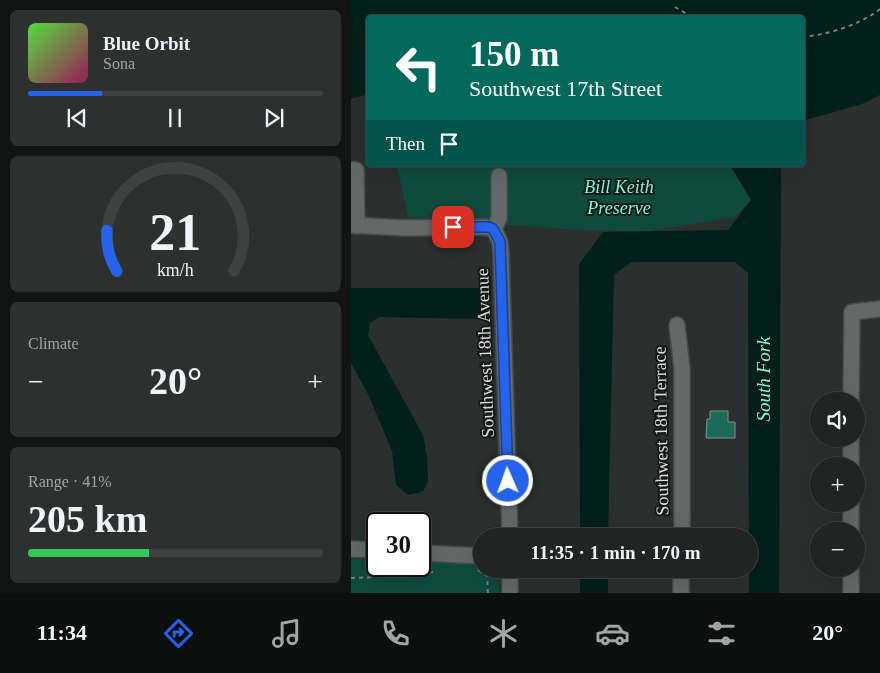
<!DOCTYPE html>
<html lang="en">
<head>
<meta charset="utf-8">
<style>
  body { margin:0; font-family:"Times New Roman",serif; background:#2d302f; color:#f1f3f6; height:100vh; display:flex; flex-direction:column; font-size:19px; white-space:nowrap }
  * { box-sizing:border-box; margin:0 }
  p { font-size:16px; color:#a2a4a5 }
  .icon { flex:none; width:28px; height:28px; fill:none; stroke:currentColor; stroke-width:2; stroke-linecap:round; stroke-linejoin:round }
  .map { position:relative; flex:1; overflow:hidden }
  .sheet { display:flex; flex-direction:column; gap:10px; padding:10px; background:#121413; width:351px }
  .sheet>* { flex:none }
  .banner { position:absolute; left:15px; top:15px; width:439px; height:152px; border-radius:5px; box-shadow:0 5px 20px #0002,0 0 0 1px #3d4140; background:#00695c; color:#fff; overflow:hidden }
  .fabs { position:absolute; left:459px; top:392px; display:grid; gap:10px }
  .fabs a { display:grid; place-items:center; width:55px; height:55px; border-radius:50%; background:#202422; box-shadow:0 5px 20px #0002,0 0 0 1px #3d4140; font-size:25px }
  .speed { position:absolute; left:15px; top:512px; display:flex; gap:10px; font-size:25px; font-weight:700; text-align:center }
  .speed>* { display:grid; place-content:center; width:65px; height:65px; border-radius:50%; background:#202422; box-shadow:0 5px 20px #0002,0 0 0 1px #3d4140; line-height:1 }
  .speed .limit { border:2px solid #111; border-radius:8px; background:#fff; color:#111 }
  .pin { position:absolute; display:grid; place-items:center; width:42px; height:42px; color:#fff; margin:-21px; border-radius:10px; box-shadow:0 2px 8px #0006 }
  .me { position:absolute; width:55px; margin:-28px; rotate:358deg; stroke-linejoin:round; filter:drop-shadow(0 0 4px #0008) }
  .turn { display:flex; align-items:center; gap:18px; height:105px; padding:0 20px; font-size:22px }
  .turn .icon { width:65px; height:65px; stroke-width:2.5 }
  .turn b { display:block; font-size:35px; line-height:42px }
  .then { display:flex; align-items:center; height:48px; padding:0 20px; background:#0003; gap:10px; font-size:19px }
  .big { font-size:38px; font-weight:700; line-height:1.1 }
  .sheet .widget { flex:1; display:flex; flex-direction:column; justify-content:center; gap:8px; min-width:0; padding:0 18px; border-radius:8px; background:#2d302f }
  .sheet .dial { align-items:center; gap:0 }
  .dial svg { height:130px; overflow:visible; fill:none; stroke:#3d4140; stroke-width:7; stroke-linecap:round; text-anchor:middle }
  .dial text { fill:#f1f3f6; stroke:none }
  .song { display:flex; align-items:center; gap:15px }
  .cover { width:60px; height:60px; border-radius:8px; background:linear-gradient(135deg,hsl(110 70% 55%),hsl(330 70% 35%)) }
  .played { height:5px; border-radius:2px; background:linear-gradient(90deg,#2563eb 25%,#3d4140 25%) }
  .keys { display:flex; justify-content:space-around; direction:ltr }
  .heat { display:flex; justify-content:space-between; align-items:center; font-size:28px; direction:ltr }
  .charge { height:8px; border-radius:4px; background:linear-gradient(90deg,#34c759 41%,#3d4140 0) }
  .trip { position:absolute; left:122px; top:528px; width:285px; height:50px; border-radius:25px; background:#202422; box-shadow:0 5px 20px #0002,0 0 0 1px #3d4140; font-weight:700; line-height:50px; text-align:center }
  .menu { display:flex; height:80px; justify-content:space-around; align-items:center; background:#0d0e0e; color:#a2a4a5 }
  .menu .icon { width:35px; height:35px }
  .menu .active { color:#2563eb }
  .menu b { font-size:22px; color:#f1f3f6 }
  main { display:flex; flex:1; min-height:0 }
  .map>svg:first-child { display:block }
</style>
</head>
<body>
<main>
<section class="sheet">
<div class="widget">
<div class="song"><i class="cover"></i><div><b>Blue Orbit</b><p>Sona</p></div></div>
<div class="played"></div>
<div class="keys"><svg class="icon" aria-label="previous" viewBox="0 0 24 24"><path d="M18 5L8 12l10 7zM5 5v14"/></svg><svg class="icon" aria-label="pause" viewBox="0 0 24 24"><path d="M8 5v14M16 5v14"/></svg><svg class="icon" aria-label="next" viewBox="0 0 24 24"><path d="M6 5l10 7-10 7zM19 5v14"/></svg></div>
</div>
<div class="widget dial"><svg viewBox="0 0 100 80">
<path d="M14 69A42 42 0 1 1 86 69"/>
<path d="M14 69A42 42 0 0 1 8 44" stroke="#2563eb"/>
<text x="50" y="56" font-size="32" font-weight="700">21</text>
<text x="50" y="72" font-size="11">km/h</text>
</svg></div>
<div class="widget"><p>Climate</p>
<div class="heat"><a>−</a><b class="big">20°</b><a>+</a></div>
</div>
<div class="widget"><p>Range · 41%</p><b class="big">205 km</b><div class="charge"></div></div>
</section>
<div class="map">
<svg width="529" height="593" viewBox="0 0 529 593">
  <rect width="100%" height="100%" fill="#2a302e"/>
  <g fill="#0e4b3e">
    <path d="M 46,165 L 378,165 L 400,200 L 384,217 L 291,232 L 214,229 L 57,217 Z"/>
    <path d="M 0,559 L 26,560 L 26,566 L 69,566 L 69,561 L 131,563 L 131,569 L 147,569 L 148,593 L 0,593 Z"/>
  </g>
  <g fill="#012019">
    <path d="M 0,0 L 529,0 L 529,95 L 511,104 L 451,121 L 451,18 L 18,18 L 17,94 L 0,99 Z"/>
    <path d="M 379,165 L 430,165 L 428,593 L 398,593 L 397,273 L 384,262 L 280,262 L 263,275 L 257,536 L 229,536 L 228,264 L 252,232 L 377,230 L 400,200 Z"/>
    <path d="M 0,288 L 129,288 L 135,294 L 135,315 L 128,319 L 28,317 L 19,323 L 17,335 L 72,435 L 76,456 L 77,481 L 72,492 L 57,495 L 45,485 L 41,451 L 18,396 L 0,363 Z"/>
    <rect x="229" y="569" width="28" height="24"/>
  </g>
  <path fill="#1c6a59" stroke="#858d8b" d="M 359,411 L 377,411 L 377,422 L 384,422 L 384,438 L 355,438 L 356,419 L 359,419 Z"/>
  <g fill="none" stroke-linecap="round" stroke-linejoin="round">
    <g stroke="#464b4a" stroke-width="18">
      <g id="minor">
        <path d="M 0,170 L 5,170 L 6,226"/>
        <path d="M 0,225 L 53,228 L 134,227 L 143,229"/>
        <path d="M 143,229 L 149,242 L 150,253 L 159,536"/>
        <path d="M 143,229 L 148,218 L 148,176"/>
        <path d="M 326,325 L 331,369 L 331,536"/>
        <path d="M 500,401 L 501,312 L 529,309"/>
        <path d="M 500,466 L 500,439"/>
        <path d="M 500,531 L 500,504"/>
        <path d="M 0,549 L 26,550"/>
        <path d="M 69,553 L 131,556"/>
        <path d="M 159,593 L 159,569"/>
        <path d="M 330,593 L 330,569"/>
        <path d="M 500,593 L 500,569"/>
      </g>
    </g>
    <g stroke="#7a7f7e" stroke-width="2" stroke-dasharray="4 4" stroke-linecap="butt">
      <path d="M 324,7 L 343,18"/>
      <path d="M 451,37 C 476,35 509,25 529,9"/>
      <path d="M 127,570 L 136,576 L 137,593"/>
      <path d="M 73,574 L 77,568"/>
      <path d="M 0,578 L 54,576 L 82,572"/>
    </g>
    <use href="#minor" stroke="#626a68" stroke-width="15"/>
  </g>
  <g fill="none" stroke-linecap="round" stroke-linejoin="round">
    <g stroke="#184099" stroke-width="12">
      <path id="route" d="M 102,227 L 138,227 L 142,229 L 149,242 L 157,481"/>
    </g>
    <use href="#route" stroke="#2563eb" stroke-width="9"/>
  </g>
  <g text-anchor="middle" stroke-width="4" stroke-linejoin="round" paint-order="stroke">
    <g font-size="18" font-style="italic" fill="#76fedd" stroke="#141817">
      <text x="268" y="193">Bill Keith<tspan x="268" dy="21">Preserve</tspan></text>
    </g>
    <g font-size="18" fill="#dadedd" stroke="#141817">
      <text transform="translate(134 353) rotate(-92)" y="6">Southwest 18th Avenue</text>
      <text transform="translate(310 431) rotate(-91)" y="6">Southwest 18th Terrace</text>
    </g>
    <g font-size="19" font-style="italic" fill="#76fddc" stroke="#141817">
      <text transform="translate(412 379) rotate(-90)" y="7">South Fork</text>
    </g>
  </g>
</svg>
<div class="fabs">
<a><svg class="icon" aria-label="sound" viewBox="0 0 24 24"><path d="M4 9h4l5-4v14l-5-4H4zM17 9q2 3 0 6"/></svg></a>
<a>+</a>
<a>−</a>
</div>
<div class="speed"><div class="limit">30</div></div>
<div class="pin" style="left:102px;top:227px;background:#d93025"><svg class="icon" aria-label="arrive" viewBox="0 0 24 24"><path d="M6 21V4h12l-3 4 3 4H6"/></svg></div>
<svg class="me" style="left:157px;top:481px" viewBox="-20 -20 40 40"><circle r="17" fill="#2563eb" stroke="#fff" stroke-width="3"/><path d="M0-11L8 9 0 5-8 9z" fill="#fff"/></svg>
<div class="trip">11:35 · 1 min · 170 m</div>
<div class="banner">
<div class="turn"><svg class="icon" aria-label="left" viewBox="0 0 24 24"><path d="M17 20v-9H6M10 6l-5 5 5 5"/></svg><div><b>150 m</b>Southwest 17th Street</div></div>
<div class="then">Then<svg class="icon" aria-label="arrive" viewBox="0 0 24 24"><path d="M6 21V4h12l-3 4 3 4H6"/></svg></div>
</div>
</div>
</main>
<nav class="menu">
<b>11:34</b>
<svg class="icon active" aria-label="directions" viewBox="0 0 24 24"><path d="M12 3l9 9-9 9-9-9zM9 14v-3h6M13 9l2 2-2 2"/></svg>
<svg class="icon" aria-label="music" viewBox="0 0 24 24"><path d="M9 18V5l10-2v13"/><circle cx="6" cy="18" r="3"/><circle cx="16" cy="16" r="3"/></svg>
<svg class="icon" aria-label="phone" viewBox="0 0 24 24"><path d="M5 4h4l2 5-3 2q2 4 5 5l2-3 5 2v4C11 20 4 13 5 4z"/></svg>
<svg class="icon" aria-label="climate" viewBox="0 0 24 24"><path d="M12 3v18M4 7l16 10M4 17L20 7"/></svg>
<svg class="icon" aria-label="car" viewBox="0 0 24 24"><path d="M5 17H2v-5l4-1 3-4h7l3 4 3 1v5h-3M9 17h6M6 11h13"/><circle cx="7" cy="17" r="2"/><circle cx="17" cy="17" r="2"/></svg>
<svg class="icon" aria-label="filters" viewBox="0 0 24 24"><path d="M4 7h16M4 17h16"/><circle cx="9" cy="7" r="2"/><circle cx="15" cy="17" r="2"/></svg>
<b>20°</b>
</nav>
</body>
</html>
